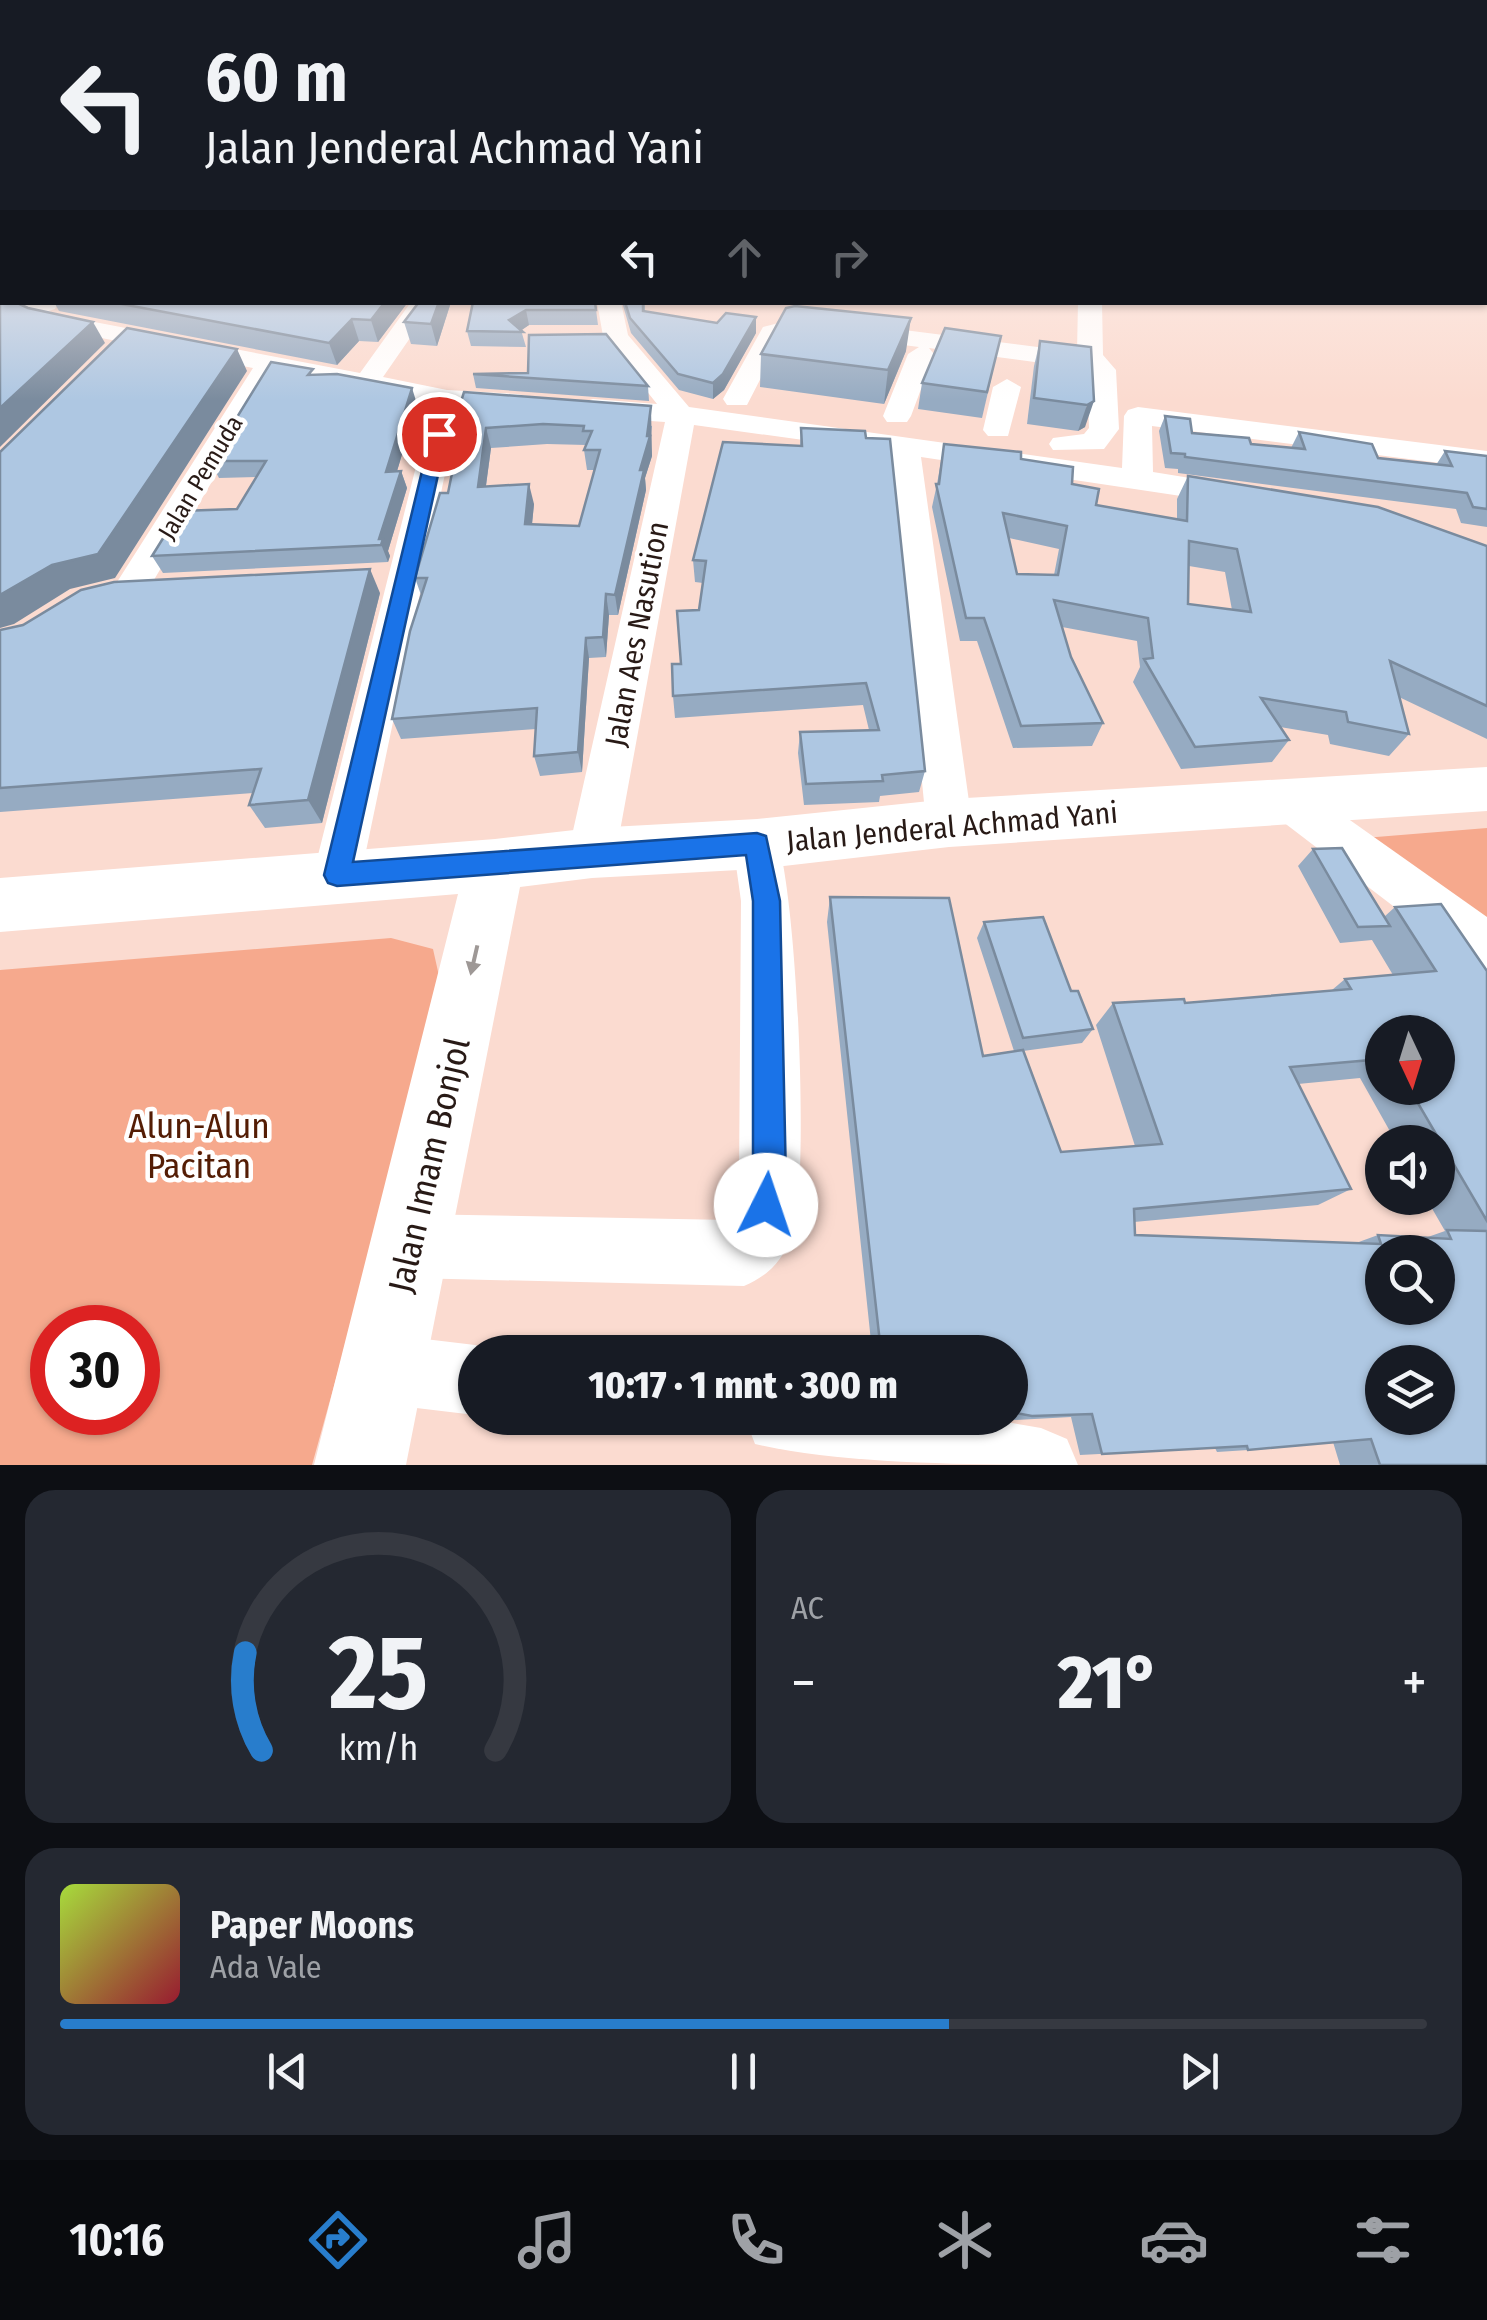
<!DOCTYPE html>
<html lang="id">
<head>
<meta charset="utf-8">
<style>
  body { margin:0; font-family:"Fira Sans Condensed",sans-serif; background:#242831; color:#f1f3f6; height:100vh; display:flex; flex-direction:column; font-size:38px; white-space:nowrap }
  * { box-sizing:border-box; margin:0 }
  p { font-size:32px; color:#9ea1a6 }
  .icon { flex:none; width:55px; height:55px; fill:none; stroke:currentColor; stroke-width:2; stroke-linecap:round; stroke-linejoin:round }
  .map { position:relative; height:1465px; overflow:hidden }
  .panel { display:flex; flex-direction:column; gap:25px; padding:25px; background:#0d0f14; flex:1 }
  .panel>* { flex:none }
  .top-card { position:absolute; left:0px; top:0px; width:1488px; height:305px; box-shadow:0 2px 8px #0004; background:#171b24; color:#f1f3f6; overflow:hidden }
  .needle { width:65px; rotate:176deg }
  .buttons { position:absolute; left:1365px; top:1015px; display:grid; gap:20px }
  .buttons a { display:grid; place-items:center; width:90px; height:90px; border-radius:50%; background:#171b24; box-shadow:0 2px 8px #0004; font-size:50px }
  .speed { position:absolute; left:30px; top:1305px; display:flex; gap:20px; font-size:50px; font-weight:700; text-align:center }
  .speed>* { display:grid; place-content:center; width:130px; height:130px; border-radius:50%; background:#171b24; box-shadow:0 2px 8px #0004; line-height:1 }
  .speed .limit { border:15px solid #d22; background:#fff; color:#111 }
  .pin { position:absolute; display:grid; place-items:center; width:85px; height:85px; color:#fff; margin:-42px; border:5px solid #fff; border-radius:50%; box-shadow:0 2px 10px #0007 }
  .me { position:absolute; width:110px; margin:-55px; rotate:4deg; stroke-linejoin:round; filter:drop-shadow(0 0 8px #0008) }
  .turn { display:flex; align-items:center; gap:35px; height:210px; padding:0 40px; font-size:45px }
  .turn .icon { width:130px; height:130px; stroke-width:2.5 }
  .turn b { display:block; font-size:70px; line-height:85px }
  .lanes { display:flex; align-items:center; height:95px; padding:0 40px; background:#0003; justify-content:center; gap:50px; direction:ltr }
  .lanes .off { opacity:.35 }
  .big { font-size:75px; font-weight:800; line-height:1.1 }
  .panel .card { flex:1; display:flex; flex-direction:column; justify-content:center; gap:15px; min-width:0; padding:0 35px; border-radius:30px; background:#242831 }
  .panel .dial { align-items:center; gap:0 }
  .dial svg { height:260px; overflow:visible; fill:none; stroke:#363941; stroke-width:7; stroke-linecap:round; text-anchor:middle }
  .dial text { fill:#f1f3f6; stroke:none }
  .song { display:flex; align-items:center; gap:30px }
  .cover { width:120px; height:120px; border-radius:15px; background:linear-gradient(135deg,hsl(80 70% 55%),hsl(350 70% 35%)) }
  .played { height:10px; border-radius:5px; background:linear-gradient(90deg,#287dcc 65%,#363941 65%) }
  .keys { display:flex; justify-content:space-around; direction:ltr }
  .heat { display:flex; justify-content:space-between; align-items:center; font-size:55px; direction:ltr }
  .panel .tiles { flex:1; display:grid; gap:25px; grid-template-columns:1fr 1fr }
  .card:last-child { grid-column:span 2 }
  .trip { position:absolute; left:458px; top:1335px; width:570px; height:100px; border-radius:50px; background:#171b24; box-shadow:0 2px 8px #0004; font-weight:800; line-height:100px; text-align:center }
  .tabs { display:flex; height:160px; justify-content:space-around; align-items:center; background:#090b0e; color:#9ea1a6 }
  .tabs .icon { width:70px; height:70px }
  .tabs .current { color:#287dcc }
  .tabs b { font-size:45px; color:#f1f3f6 }
  .map>svg:first-child { display:block }
</style>
</head>
<body>
<div class="map">
<svg width="1487" height="1465" viewBox="0 0 1487 1465">
  <rect width="100%" height="100%" fill="#fbdbd0"/>
  <g fill="#f6a98d" fill-rule="evenodd">
    <path d="M 1487,828 L 1487,930 L 1364,838 Z"/>
    <path d="M 391,938 L 433,949 L 443,994 L 312,1465 L 0,1465 L 0,970 ZM 52,1328 L 138,1328 L 138,1412 L 52,1412 Z"/>
  </g>
  <g fill="none" stroke-linecap="round" stroke-linejoin="round">
    <g fill="#fff" fill-rule="evenodd">
      <rect x="1485" y="252" width="2" height="14"/>
      <path d="M 2,296 L 2,302 L 30,302 L 58,315 L 360,373 L 411,302 L 435,302 L 383,377 L 447,390 L 517,394 L 527,396 L 531,402 L 527,408 L 459,407 L 361,875 L 354,890 L 337,896 L 320,890 L 313,875 L 432,403 L 276,373 L 148,590 L 143,598 L 130,602 L 117,598 L 112,590 L 253,368 L 51,328 L 1,307 Z"/>
      <path d="M 597,302 L 621,302 L 628,335 L 689,407 L 1122,468 L 1124,416 L 1128,410 L 1138,407 L 1487,451 L 1487,469 L 1152,426 L 1153,472 L 1252,488 L 1257,495 L 1252,502 L 1241,505 L 921,457 L 972,823 L 965,837 L 949,842 L 933,837 L 926,823 L 890,452 L 694,425 L 616,853 L 609,867 L 592,873 L 575,867 L 568,853 L 665,422 L 593,417 L 583,414 L 579,408 L 583,402 L 593,399 L 657,404 L 603,336 Z"/>
      <path d="M 1078,302 L 1102,302 L 1103,355 L 1116,370 L 1119,429 L 1104,449 L 1053,450 L 1049,444 L 1053,438 L 1084,434 L 1089,428 L 1087,369 L 929,348 L 934,354 L 911,416 L 907,422 L 887,422 L 883,416 L 908,354 L 919,347 L 802,332 L 782,337 L 747,405 L 727,405 L 723,399 L 763,327 L 802,317 L 1077,352 Z"/>
      <path d="M 1007,379 L 1021,387 L 1008,436 L 988,436 L 983,430 L 993,387 Z"/>
      <path d="M 1290,784 L 1306,789 L 1487,917 L 1487,971 L 1469,964 L 1274,815 L 1267,802 L 1274,789 Z"/>
      <path d="M 757,824 L 774,830 C 797,877 810,1180 793,1232 C 784,1259 770,1275 744,1286 L 411,1278 L 388,1269 L 379,1246 L 388,1223 L 411,1214 L 729,1220 L 739,1181 L 741,901 L 733,844 L 740,830 Z"/>
      <path d="M 383,1334 L 475,1345 L 494,1352 L 475,1352 L 475,1415 L 383,1404 L 358,1394 L 348,1369 L 358,1344 Z"/>
      <path d="M 745,1418 L 982,1418 L 1041,1428 L 1067,1439 L 1078,1465 C 983,1465 842,1465 755,1444 Z"/>
    </g>
    <path fill="#fff" fill-rule="evenodd" d="M 1487,767 L 1487,811 L 949,847 L 757,869 L 592,878 L 520,887 L 406,1465 L 314,1465 L 458,894 L 0,932 L 0,878 L 495,839 L 592,828 L 757,819 L 949,799 Z"/>
    <path fill="#fff" fill-rule="evenodd" d="M 11,302 L 59,302 L 55,309 L 0,325 L 0,306 Z"/>
  </g>
  <g fill="#96abc2" fill-rule="evenodd">
    <path d="M 0,252 L 2,253 L 2,293 L 0,293 Z"/>
    <path d="M 54,302 L 408,302 L 378,342 L 359,341 L 337,365 L 59,311 Z"/>
    <path d="M 451,302 L 437,346 L 411,344 L 404,322 Z"/>
    <path d="M 473,302 L 595,302 L 598,325 L 529,325 L 521,330 L 526,347 L 471,346 L 467,331 Z"/>
    <path d="M 622,302 L 645,302 L 645,311 L 717,323 L 756,317 L 756,333 L 724,390 L 713,399 L 679,390 L 631,333 Z"/>
    <path d="M 1001,336 L 982,418 L 918,409 L 922,383 Z"/>
    <path d="M 1040,341 L 1091,347 L 1085,427 L 1078,431 L 1027,424 L 1034,366 Z"/>
    <path d="M 906,351 L 884,404 L 760,387 L 761,354 Z"/>
    <path d="M 473,374 L 648,386 L 649,401 L 476,388 Z"/>
    <path d="M 464,392 L 652,426 L 650,440 L 652,456 L 645,478 L 646,490 L 618,615 L 609,615 L 606,657 L 589,658 L 582,772 L 540,776 L 534,756 L 536,729 L 401,739 L 392,719 L 421,595 L 415,578 L 448,493 L 457,447 L 452,430 ZM 547,444 L 586,445 L 584,450 L 587,470 L 595,470 L 579,526 L 532,524 L 534,504 L 486,486 L 491,448 Z"/>
    <path d="M 417,404 L 397,471 L 401,471 L 407,488 L 388,551 L 390,556 L 388,562 L 163,573 L 152,556 L 237,509 L 256,477 L 219,478 L 210,461 Z"/>
    <path d="M 1165,416 L 1192,433 L 1251,444 L 1291,448 L 1299,432 L 1378,458 L 1436,465 L 1445,451 L 1487,456 L 1487,527 L 1461,523 L 1456,509 L 1178,473 L 1178,469 L 1165,468 L 1159,431 Z"/>
    <path d="M 801,428 L 925,771 L 919,792 L 880,796 L 879,802 L 804,805 L 798,753 L 800,732 L 869,730 L 863,705 L 675,718 L 673,696 L 681,664 L 699,610 L 703,583 L 695,582 L 693,560 L 800,446 Z"/>
    <path d="M 944,444 L 1021,459 L 1072,484 L 1096,505 L 1177,519 L 1177,499 L 1188,476 L 1487,546 L 1487,739 L 1399,697 L 1409,734 L 1389,756 L 1330,744 L 1328,735 L 1280,727 L 1289,740 L 1272,762 L 1181,769 L 1133,682 L 1140,667 L 1137,641 L 1062,627 L 1071,657 L 1103,723 L 1092,746 L 1013,748 L 977,641 L 960,641 L 932,507 L 937,484 ZM 1009,538 L 1059,549 L 1054,575 L 1017,574 ZM 1189,566 L 1225,572 L 1232,610 L 1188,604 Z"/>
    <path d="M 380,593 L 322,823 L 265,828 L 249,805 L 253,793 L 0,812 L 0,630 Z"/>
    <path d="M 1313,849 L 1384,917 L 1395,907 L 1487,971 L 1487,1465 L 1340,1465 L 1333,1442 L 1248,1450 L 1217,1452 L 1215,1448 L 1080,1455 L 1071,1417 L 1015,1420 L 1002,1418 L 1010,1418 L 1010,1352 L 976,1352 L 975,1348 L 872,1351 L 827,922 L 830,897 L 983,1056 L 1014,1051 L 977,938 L 984,922 L 1071,991 L 1093,1029 L 1082,1043 L 1023,1051 L 1061,1152 L 1135,1146 L 1096,1025 L 1113,1003 L 1185,1003 L 1332,990 L 1345,979 L 1393,975 L 1372,940 L 1340,943 L 1298,866 ZM 1382,1032 L 1438,1088 L 1382,1088 ZM 1360,1078 L 1396,1142 L 1438,1142 L 1438,1198 L 1426,1198 L 1445,1231 L 1425,1238 L 1378,1235 L 1356,1243 L 1135,1235 L 1134,1222 L 1318,1205 L 1351,1189 L 1298,1084 Z"/>
  </g>
  <g fill="#7a8b9e">
    <path d="M 385,302 L 408,302 L 378,342 L 371,320 Z"/>
    <path d="M 439,302 L 451,302 L 437,346 L 431,324 Z"/>
    <path d="M 526,310 L 529,325 L 519,332 L 509,320 Z"/>
    <path d="M 756,317 L 756,333 L 724,390 L 713,399 L 713,383 Z"/>
    <path d="M 911,318 L 906,351 L 884,404 L 888,370 Z"/>
    <path d="M 352,319 L 359,341 L 337,365 L 329,343 Z"/>
    <path d="M 93,322 L 105,343 L 0,447 L 0,408 Z"/>
    <path d="M 237,349 L 247,371 L 115,578 L 70,589 L 14,624 L 0,628 L 0,595 Z"/>
    <path d="M 412,388 L 417,404 L 392,488 L 386,472 Z"/>
    <path d="M 1094,401 L 1085,427 L 1078,431 L 1087,405 Z"/>
    <path d="M 651,406 L 652,456 L 645,478 L 646,490 L 618,615 L 615,595 L 647,436 Z"/>
    <path d="M 486,428 L 491,448 L 483,507 L 478,487 Z"/>
    <path d="M 401,471 L 407,488 L 388,551 L 390,556 L 388,562 L 379,539 Z"/>
    <path d="M 529,484 L 534,504 L 530,544 L 525,524 Z"/>
    <path d="M 370,569 L 380,593 L 322,823 L 308,800 Z"/>
    <path d="M 606,594 L 609,615 L 606,657 L 603,637 Z"/>
    <path d="M 586,638 L 589,658 L 582,772 L 578,752 Z"/>
  </g>
  <g fill="#aec7e2" stroke="#7a8b9e" stroke-width="2.5" fill-rule="evenodd">
    <path d="M 0,252 L 2,253 L 2,278 L 0,278 Z"/>
    <path d="M 15,302 L 28,308 L 93,322 L 0,408 L 0,303 Z"/>
    <path d="M 111,302 L 385,302 L 371,320 L 352,319 L 329,343 Z"/>
    <path d="M 419,302 L 439,302 L 431,324 L 404,322 Z"/>
    <path d="M 473,302 L 595,302 L 596,310 L 526,310 L 509,320 L 523,332 L 467,331 Z"/>
    <path d="M 625,302 L 643,302 L 643,311 L 717,323 L 726,313 L 756,317 L 723,374 L 713,383 L 678,374 L 630,318 Z"/>
    <path d="M 795,306 L 911,318 L 888,370 L 761,354 L 786,308 Z"/>
    <path d="M 127,328 L 237,349 L 98,554 L 52,565 L 0,595 L 0,452 Z"/>
    <path d="M 945,328 L 1001,336 L 987,392 L 922,383 Z"/>
    <path d="M 606,334 L 648,386 L 473,374 L 528,373 L 529,335 Z"/>
    <path d="M 1040,341 L 1091,347 L 1094,401 L 1087,405 L 1034,398 Z"/>
    <path d="M 271,362 L 313,369 L 308,375 L 337,374 L 412,388 L 386,472 L 401,471 L 379,539 L 383,539 L 381,545 L 152,556 L 180,511 L 237,509 L 266,461 L 210,461 Z"/>
    <path d="M 464,392 L 651,406 L 647,436 L 650,436 L 640,470 L 644,470 L 615,595 L 606,594 L 603,637 L 586,638 L 578,752 L 534,756 L 537,708 L 392,719 L 410,631 L 427,578 L 415,578 L 440,493 L 448,493 L 461,429 L 452,430 ZM 543,424 L 584,426 L 583,431 L 592,431 L 584,450 L 600,450 L 579,526 L 525,524 L 529,484 L 478,487 L 486,428 Z"/>
    <path d="M 1165,416 L 1190,419 L 1192,433 L 1249,438 L 1251,444 L 1305,449 L 1299,432 L 1372,444 L 1378,458 L 1452,466 L 1445,451 L 1487,456 L 1487,509 L 1473,507 L 1467,493 L 1185,457 L 1185,454 L 1171,453 Z"/>
    <path d="M 801,428 L 865,431 L 866,438 L 890,439 L 925,771 L 882,775 L 883,781 L 806,784 L 800,732 L 879,730 L 866,683 L 673,696 L 672,664 L 681,664 L 677,611 L 699,610 L 706,561 L 693,560 L 723,442 L 802,446 Z"/>
    <path d="M 944,444 L 1021,452 L 1021,459 L 1073,467 L 1072,484 L 1099,489 L 1096,505 L 1187,521 L 1188,476 L 1378,507 L 1487,546 L 1487,706 L 1390,661 L 1409,734 L 1348,722 L 1346,712 L 1261,698 L 1289,740 L 1195,747 L 1144,659 L 1153,658 L 1148,618 L 1054,600 L 1071,657 L 1103,723 L 1021,726 L 984,618 L 966,618 L 936,484 L 939,484 ZM 1003,513 L 1067,526 L 1058,575 L 1017,574 ZM 1189,541 L 1237,549 L 1251,612 L 1188,604 Z"/>
    <path d="M 370,569 L 308,800 L 249,805 L 261,769 L 0,788 L 0,630 L 23,625 L 81,590 L 114,582 Z"/>
    <path d="M 1342,848 L 1390,926 L 1358,927 L 1313,849 Z"/>
    <path d="M 830,897 L 949,898 L 983,1056 L 1023,1050 L 1061,1152 L 1162,1144 L 1113,1003 L 1184,999 L 1185,1003 L 1351,989 L 1345,979 L 1436,971 L 1395,907 L 1441,904 L 1487,971 L 1487,1221 L 1409,1088 L 1438,1088 L 1438,1032 L 1382,1032 L 1382,1059 L 1290,1067 L 1351,1189 L 1134,1209 L 1135,1235 L 1381,1244 L 1378,1235 L 1451,1239 L 1447,1230 L 1487,1231 L 1487,1465 L 1380,1465 L 1371,1439 L 1248,1450 L 1247,1446 L 1102,1454 L 1092,1414 L 1032,1416 L 1010,1412 L 1010,1352 L 992,1352 L 990,1340 L 880,1343 ZM 1382,1252 L 1438,1252 L 1438,1308 L 1382,1308 ZM 1382,1362 L 1438,1362 L 1438,1418 L 1382,1418 Z"/>
    <path d="M 1043,917 L 1071,991 L 1078,991 L 1093,1029 L 1023,1038 L 984,922 Z"/>
  </g>
  <defs><path id="oneway-solid" d="M-6-.8H1V-3.2L6.5 0L1 3.2V.8H-6Z" transform="scale(2.5)"/></defs>
  <use fill="#9e9896" href="#oneway-solid" transform="translate(474 960) rotate(103)"/>
  <linearGradient id="sky" x2="0" y2="1"><stop stop-color="#a7a5b7"/><stop offset="0.49" stop-color="#fdefea"/><stop offset="1" stop-color="#fdefea" stop-opacity="0"/></linearGradient>
  <rect width="1487" height="401" fill="url(#sky)"/>
  <path fill="#1a73e8" stroke="#114b97" stroke-width="2.5" d="M 439,429 L 447,434 L 353,862 L 757,833 L 766,836 L 780,901 L 786,1181 L 778,1217 L 766,1222 L 754,1217 L 749,1205 L 753,1181 L 753,901 L 746,855 L 337,886 L 328,883 L 324,875 L 431,434 Z"/>
  <g text-anchor="middle" stroke-width="9" stroke-linejoin="round" paint-order="stroke">
    <g font-size="25" fill="#281a16" stroke="#fff">
      <text transform="translate(200 477) rotate(-59)" y="9">Jalan Pemuda</text>
    </g>
    <g font-size="30" fill="#281a16" stroke="#fff">
      <text transform="translate(637 634) rotate(-79)" y="10">Jalan Aes Nasution</text>
      <text transform="translate(952 827) rotate(-5)" y="10">Jalan Jenderal Achmad Yani</text>
    </g>
    <g font-size="35" fill="#541d05" stroke="#fff">
      <text x="199" y="1138">Alun-Alun<tspan x="199" dy="40">Pacitan</tspan></text>
    </g>
    <g font-size="35" fill="#281a16" stroke="#fff">
      <text transform="translate(429 1165) rotate(-77)" y="12">Jalan Imam Bonjol</text>
    </g>
  </g>
</svg>
<div class="buttons">
<a><svg class="needle" viewBox="-14 -14 28 28"><path d="M0-13l5 13h-10z" fill="#e53935"/><path d="M0 13l5-13h-10z" fill="#9ea1a6"/></svg></a>
<a><svg class="icon" aria-label="sound" viewBox="0 0 24 24"><path d="M4 9h4l5-4v14l-5-4H4zM17 9q2 3 0 6"/></svg></a>
<a><svg class="icon" aria-label="search" viewBox="0 0 24 24"><circle cx="10" cy="10" r="6"/><path d="M15 15l6 6"/></svg></a>
<a><svg class="icon" aria-label="layers" viewBox="0 0 24 24"><path d="M12 4l9 5-9 5-9-5zM3 14l9 5 9-5"/></svg></a>
</div>
<div class="speed"><div class="limit">30</div></div>
<div class="pin" style="left:439px;top:434px;background:#d93025"><svg class="icon" aria-label="arrive" viewBox="0 0 24 24"><path d="M6 21V4h12l-3 4 3 4H6"/></svg></div>
<svg class="me" style="left:766px;top:1205px" viewBox="-20 -20 40 40"><circle r="19" fill="#fff"/><path d="M0-13L10 11 0 6-10 11z" fill="#1a73e8"/></svg>
<div class="trip">10:17 · 1 mnt · 300 m</div>
<div class="top-card">
<div class="turn"><svg class="icon" aria-label="left" viewBox="0 0 24 24"><path d="M17 20v-9H6M10 6l-5 5 5 5"/></svg><div><b>60 m</b>Jalan Jenderal Achmad Yani</div></div>
<div class="lanes"><svg class="icon" aria-label="left" viewBox="0 0 24 24"><path d="M17 20v-9H6M10 6l-5 5 5 5"/></svg><svg class="icon off" aria-label="ahead" viewBox="0 0 24 24"><path d="M12 20V5M6 11l6-6 6 6"/></svg><svg class="icon off" aria-label="right" viewBox="0 0 24 24"><path d="M7 20v-9h11M14 6l5 5-5 5"/></svg></div>
</div>
</div>
<section class="panel">
<div class="tiles">
<div class="card dial"><svg viewBox="0 0 100 80">
<path d="M14 69A42 42 0 1 1 86 69"/>
<path d="M14 69A42 42 0 0 1 9 39" stroke="#287dcc"/>
<text x="50" y="56" font-size="32" font-weight="700">25</text>
<text x="50" y="72" font-size="11">km/h</text>
</svg></div>
<div class="card"><p>AC</p>
<div class="heat"><a>−</a><b class="big">21°</b><a>+</a></div>
</div>
<div class="card">
<div class="song"><i class="cover"></i><div><b>Paper Moons</b><p>Ada Vale</p></div></div>
<div class="played"></div>
<div class="keys"><svg class="icon" aria-label="previous" viewBox="0 0 24 24"><path d="M18 5L8 12l10 7zM5 5v14"/></svg><svg class="icon" aria-label="pause" viewBox="0 0 24 24"><path d="M8 5v14M16 5v14"/></svg><svg class="icon" aria-label="next" viewBox="0 0 24 24"><path d="M6 5l10 7-10 7zM19 5v14"/></svg></div>
</div>
</div>
</section>
<nav class="tabs">
<b>10:16</b>
<svg class="icon current" aria-label="directions" viewBox="0 0 24 24"><path d="M12 3l9 9-9 9-9-9zM9 14v-3h6M13 9l2 2-2 2"/></svg>
<svg class="icon" aria-label="music" viewBox="0 0 24 24"><path d="M9 18V5l10-2v13"/><circle cx="6" cy="18" r="3"/><circle cx="16" cy="16" r="3"/></svg>
<svg class="icon" aria-label="phone" viewBox="0 0 24 24"><path d="M5 4h4l2 5-3 2q2 4 5 5l2-3 5 2v4C11 20 4 13 5 4z"/></svg>
<svg class="icon" aria-label="climate" viewBox="0 0 24 24"><path d="M12 3v18M4 7l16 10M4 17L20 7"/></svg>
<svg class="icon" aria-label="car" viewBox="0 0 24 24"><path d="M5 17H2v-5l4-1 3-4h7l3 4 3 1v5h-3M9 17h6M6 11h13"/><circle cx="7" cy="17" r="2"/><circle cx="17" cy="17" r="2"/></svg>
<svg class="icon" aria-label="filters" viewBox="0 0 24 24"><path d="M4 7h16M4 17h16"/><circle cx="9" cy="7" r="2"/><circle cx="15" cy="17" r="2"/></svg>
</nav>
</body>
</html>
